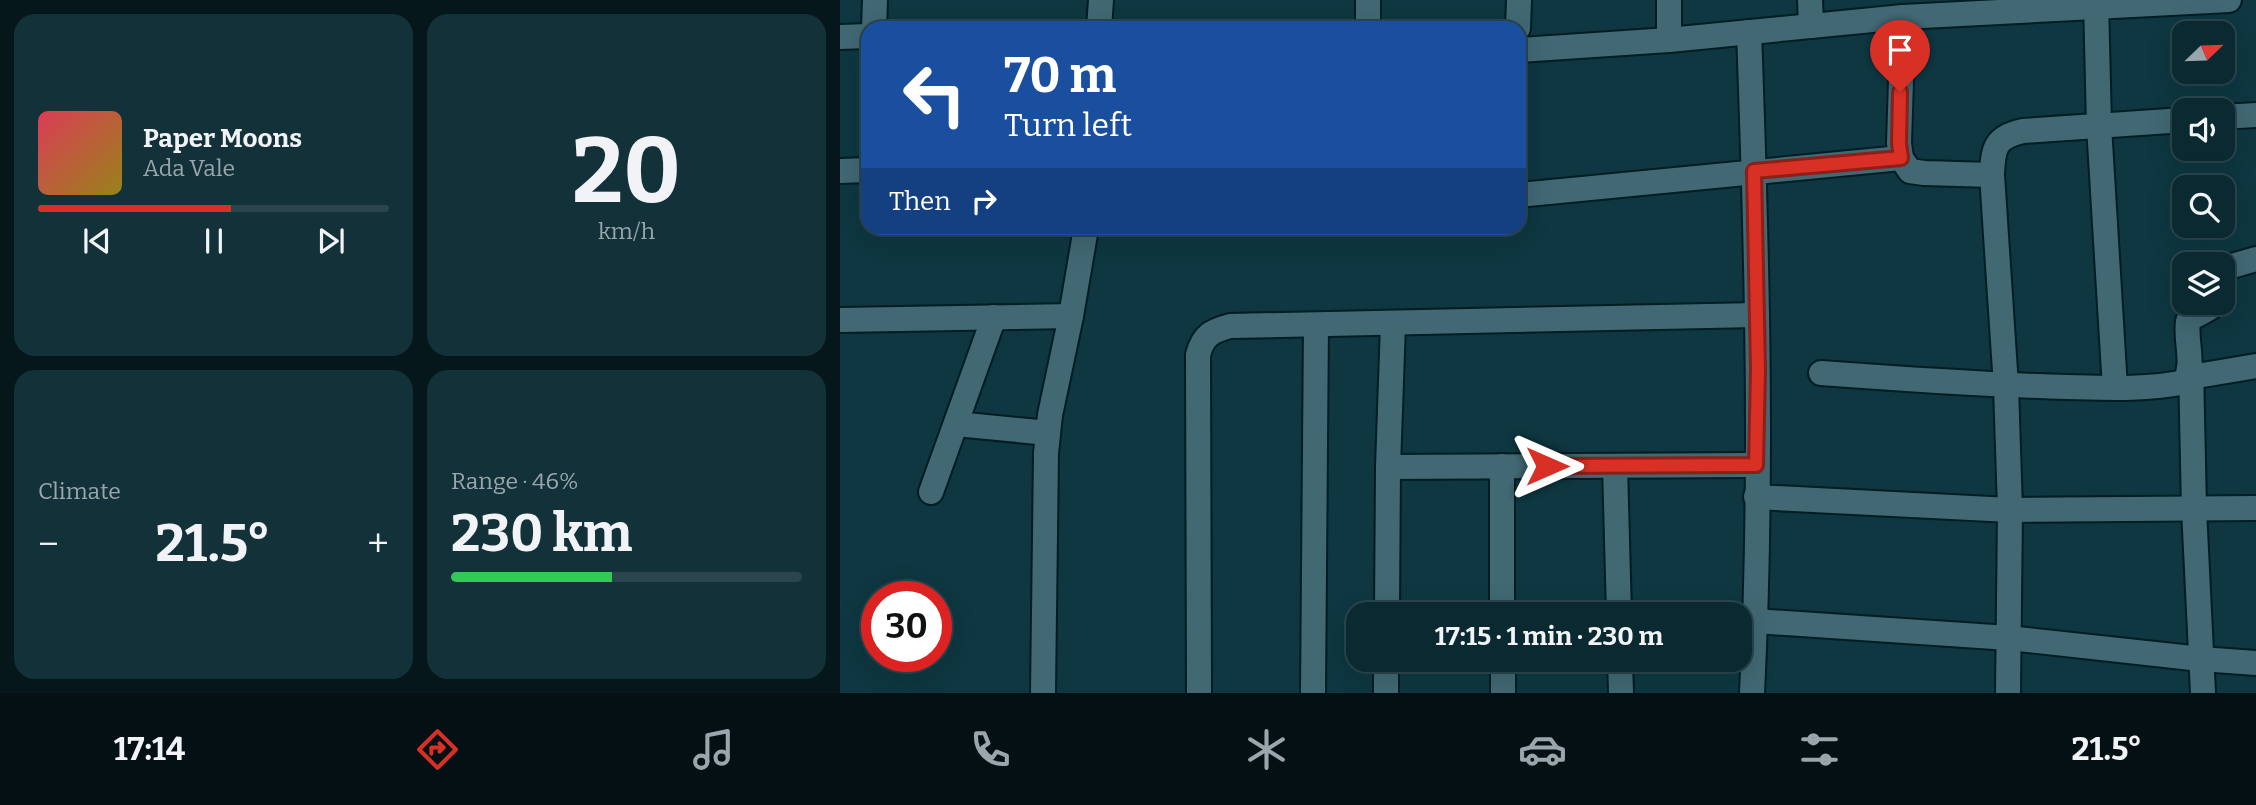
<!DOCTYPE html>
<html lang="en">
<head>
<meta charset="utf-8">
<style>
  body { margin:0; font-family:Bitter,serif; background:#133139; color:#f1f3f6; height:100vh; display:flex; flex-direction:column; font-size:26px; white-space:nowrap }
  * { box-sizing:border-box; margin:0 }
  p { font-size:23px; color:#99a6ab }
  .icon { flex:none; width:38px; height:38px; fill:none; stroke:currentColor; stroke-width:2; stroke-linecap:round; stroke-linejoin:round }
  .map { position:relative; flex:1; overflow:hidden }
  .details { display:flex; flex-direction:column; gap:14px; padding:14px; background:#06171b; width:840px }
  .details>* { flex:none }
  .hud { position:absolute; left:21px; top:21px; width:665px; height:214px; border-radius:21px; box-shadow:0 7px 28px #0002,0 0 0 2px #2a454d; background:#1a4fa0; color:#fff; overflow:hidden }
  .needle { width:46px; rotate:67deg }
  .tools { position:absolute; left:1332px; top:21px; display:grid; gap:14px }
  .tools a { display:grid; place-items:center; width:63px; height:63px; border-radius:14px; background:#0a2931; box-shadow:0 7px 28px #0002,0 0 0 2px #2a454d; font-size:35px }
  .speed { position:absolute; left:21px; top:581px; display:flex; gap:14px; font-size:35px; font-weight:700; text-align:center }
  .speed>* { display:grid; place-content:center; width:91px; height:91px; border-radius:50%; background:#0a2931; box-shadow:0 7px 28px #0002,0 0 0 2px #2a454d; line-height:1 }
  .speed .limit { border:10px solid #d22; background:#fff; color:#111 }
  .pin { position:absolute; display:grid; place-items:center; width:60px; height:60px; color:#fff; margin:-72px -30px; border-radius:50% 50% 50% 0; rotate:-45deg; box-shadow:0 0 7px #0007 }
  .pin .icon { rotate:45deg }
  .me { position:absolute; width:77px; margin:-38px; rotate:90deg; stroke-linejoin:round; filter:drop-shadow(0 0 5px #0008) }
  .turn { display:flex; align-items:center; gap:24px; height:147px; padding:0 28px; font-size:32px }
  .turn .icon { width:91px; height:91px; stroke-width:2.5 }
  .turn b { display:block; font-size:49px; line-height:60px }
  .then { display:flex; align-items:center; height:66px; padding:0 28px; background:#0003; gap:14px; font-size:26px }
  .big { font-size:52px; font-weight:700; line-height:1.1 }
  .details .tile { flex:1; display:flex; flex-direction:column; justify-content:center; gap:10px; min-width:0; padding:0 24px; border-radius:21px; background:#133139 }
  .details .dial { align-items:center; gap:0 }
  .dial b { font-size:91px; line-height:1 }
  .song { display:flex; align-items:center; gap:21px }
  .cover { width:84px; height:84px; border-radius:10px; background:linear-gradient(135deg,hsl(350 70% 55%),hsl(50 70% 35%)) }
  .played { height:7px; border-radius:4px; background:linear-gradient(90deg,#d93025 55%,#2a454d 55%) }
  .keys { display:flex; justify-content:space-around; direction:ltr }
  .heat { display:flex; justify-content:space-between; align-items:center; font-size:38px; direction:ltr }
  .charge { height:10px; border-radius:5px; background:linear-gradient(90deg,#34c759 46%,#2a454d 0) }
  .details .tiles { flex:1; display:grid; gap:14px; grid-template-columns:repeat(2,1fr) }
  .trip { position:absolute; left:506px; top:602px; width:406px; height:70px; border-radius:21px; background:#0a2931; box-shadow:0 7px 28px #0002,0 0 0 2px #2a454d; font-weight:700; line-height:70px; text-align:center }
  .dock { display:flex; height:112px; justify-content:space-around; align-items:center; background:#041014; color:#99a6ab }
  .dock .icon { width:49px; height:49px }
  .dock .selected { color:#d93025 }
  .dock b { font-size:32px; color:#f1f3f6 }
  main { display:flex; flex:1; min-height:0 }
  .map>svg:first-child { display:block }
</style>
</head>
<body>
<main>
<section class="details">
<div class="tiles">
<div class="tile">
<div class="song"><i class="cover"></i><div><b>Paper Moons</b><p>Ada Vale</p></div></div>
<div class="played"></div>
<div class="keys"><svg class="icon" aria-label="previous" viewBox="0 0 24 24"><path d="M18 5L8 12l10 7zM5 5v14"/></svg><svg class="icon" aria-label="pause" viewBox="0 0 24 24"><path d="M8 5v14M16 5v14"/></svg><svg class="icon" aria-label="next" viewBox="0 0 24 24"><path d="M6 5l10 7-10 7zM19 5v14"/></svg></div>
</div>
<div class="tile dial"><b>20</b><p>km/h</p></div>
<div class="tile"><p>Climate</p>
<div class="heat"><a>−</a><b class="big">21.5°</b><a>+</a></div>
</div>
<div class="tile"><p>Range · 46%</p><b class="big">230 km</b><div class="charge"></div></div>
</div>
</section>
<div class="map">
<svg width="1416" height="693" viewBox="0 0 1416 693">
  <rect width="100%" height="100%" fill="#0e3741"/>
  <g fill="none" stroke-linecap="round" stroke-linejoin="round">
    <g stroke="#001d24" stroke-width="28">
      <g id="minor">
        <path d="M 528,0 L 528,28"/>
        <path d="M 829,0 L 829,40"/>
        <path d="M 970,0 L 971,26"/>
        <path d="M 1256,0 L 1259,126 L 1275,388"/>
        <path d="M 1063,17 L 1059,143 L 1061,158 L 1070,171 L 1084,173 L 1152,175"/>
        <path d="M 34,28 L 35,0"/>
        <path d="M 259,28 L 261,0"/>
        <path d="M 678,28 L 679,0"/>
        <path d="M 909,32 C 917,252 923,473 912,693"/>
        <path d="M 0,37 L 28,36"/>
        <path d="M 679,50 L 829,40 L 1063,17 L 1389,0"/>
        <path d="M 1382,117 L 1416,115"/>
        <path d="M 0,171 L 28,170"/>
        <path d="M 679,195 L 1061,158"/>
        <path d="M 1382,273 L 1385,268 L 1416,259"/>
        <path d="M 0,320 L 231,316"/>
        <path d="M 1351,368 L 1354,509 L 1363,693"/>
        <path d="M 981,373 C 1063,379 1145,385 1227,387 C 1266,388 1307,390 1345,382 C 1355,360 1345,343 1348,321 C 1357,313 1368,311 1376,303"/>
        <path d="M 1351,377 L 1416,366"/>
        <path d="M 116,424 L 208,433"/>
        <path d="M 662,466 L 662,614"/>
        <path d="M 775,466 L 779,614"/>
        <path d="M 548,467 L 917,465"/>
        <path d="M 91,492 L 154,317"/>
        <path d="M 916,497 L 1170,510 L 1416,508"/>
        <path d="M 547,614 L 548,467 L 553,324"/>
        <path d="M 915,621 L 1169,638 L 1361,659 L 1416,663"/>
        <path d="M 663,660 L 663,693"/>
        <path d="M 780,660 L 781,693"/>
        <path d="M 203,693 L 206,453 L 210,415 L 231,316 L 246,228"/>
        <path d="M 359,693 L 358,355 C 363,335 372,331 390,326 L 917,315"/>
        <path d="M 473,693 L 476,325"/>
        <path d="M 546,693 L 546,660"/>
        <path d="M 1168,693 L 1170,510 L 1166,386 L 1152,175 C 1153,148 1155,137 1183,131 L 1344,120"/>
      </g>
    </g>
    <use href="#minor" stroke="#416873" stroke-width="24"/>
  </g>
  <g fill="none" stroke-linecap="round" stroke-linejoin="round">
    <g stroke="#8d1f18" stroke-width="18">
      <path id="route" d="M 707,466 L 916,465 L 918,369 L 914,171 L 1061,158 L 1059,143 L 1060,92"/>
    </g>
    <use href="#route" stroke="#d93025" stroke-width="12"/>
  </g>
</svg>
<div class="tools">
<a><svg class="needle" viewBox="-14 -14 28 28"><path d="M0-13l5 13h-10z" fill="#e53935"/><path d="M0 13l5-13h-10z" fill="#99a6ab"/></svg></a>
<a><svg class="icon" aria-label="sound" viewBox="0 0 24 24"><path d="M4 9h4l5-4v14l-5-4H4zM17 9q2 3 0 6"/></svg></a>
<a><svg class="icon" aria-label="search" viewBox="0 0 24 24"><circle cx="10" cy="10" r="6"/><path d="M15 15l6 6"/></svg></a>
<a><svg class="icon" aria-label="layers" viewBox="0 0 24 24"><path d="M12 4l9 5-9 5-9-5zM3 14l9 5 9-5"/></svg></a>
</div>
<div class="speed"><div class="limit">30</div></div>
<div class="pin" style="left:1060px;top:92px;background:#d93025"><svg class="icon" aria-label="arrive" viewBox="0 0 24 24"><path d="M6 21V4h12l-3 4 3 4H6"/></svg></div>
<svg class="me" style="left:707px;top:466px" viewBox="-20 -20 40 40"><path d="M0-17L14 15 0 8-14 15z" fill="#d93025" stroke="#fff" stroke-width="4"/></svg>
<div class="trip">17:15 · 1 min · 230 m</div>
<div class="hud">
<div class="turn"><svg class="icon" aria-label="left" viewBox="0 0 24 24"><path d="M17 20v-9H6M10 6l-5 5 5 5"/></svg><div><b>70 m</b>Turn left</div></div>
<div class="then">Then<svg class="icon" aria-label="right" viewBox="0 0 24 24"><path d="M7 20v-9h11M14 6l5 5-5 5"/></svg></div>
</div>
</div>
</main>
<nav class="dock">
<b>17:14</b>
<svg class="icon selected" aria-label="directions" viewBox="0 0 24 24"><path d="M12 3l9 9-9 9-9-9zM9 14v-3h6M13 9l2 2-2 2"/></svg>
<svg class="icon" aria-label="music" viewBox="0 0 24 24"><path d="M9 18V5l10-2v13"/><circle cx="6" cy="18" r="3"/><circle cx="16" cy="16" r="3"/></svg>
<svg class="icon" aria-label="phone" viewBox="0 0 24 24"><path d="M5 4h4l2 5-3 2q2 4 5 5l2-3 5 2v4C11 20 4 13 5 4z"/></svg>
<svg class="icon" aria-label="climate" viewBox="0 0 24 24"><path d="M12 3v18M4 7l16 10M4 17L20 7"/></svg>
<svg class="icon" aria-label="car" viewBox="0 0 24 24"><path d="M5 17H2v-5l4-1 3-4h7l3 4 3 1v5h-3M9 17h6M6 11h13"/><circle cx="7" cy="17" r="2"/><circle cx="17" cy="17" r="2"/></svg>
<svg class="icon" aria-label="filters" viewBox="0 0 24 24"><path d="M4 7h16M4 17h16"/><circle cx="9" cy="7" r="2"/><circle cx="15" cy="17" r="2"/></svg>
<b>21.5°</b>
</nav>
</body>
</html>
